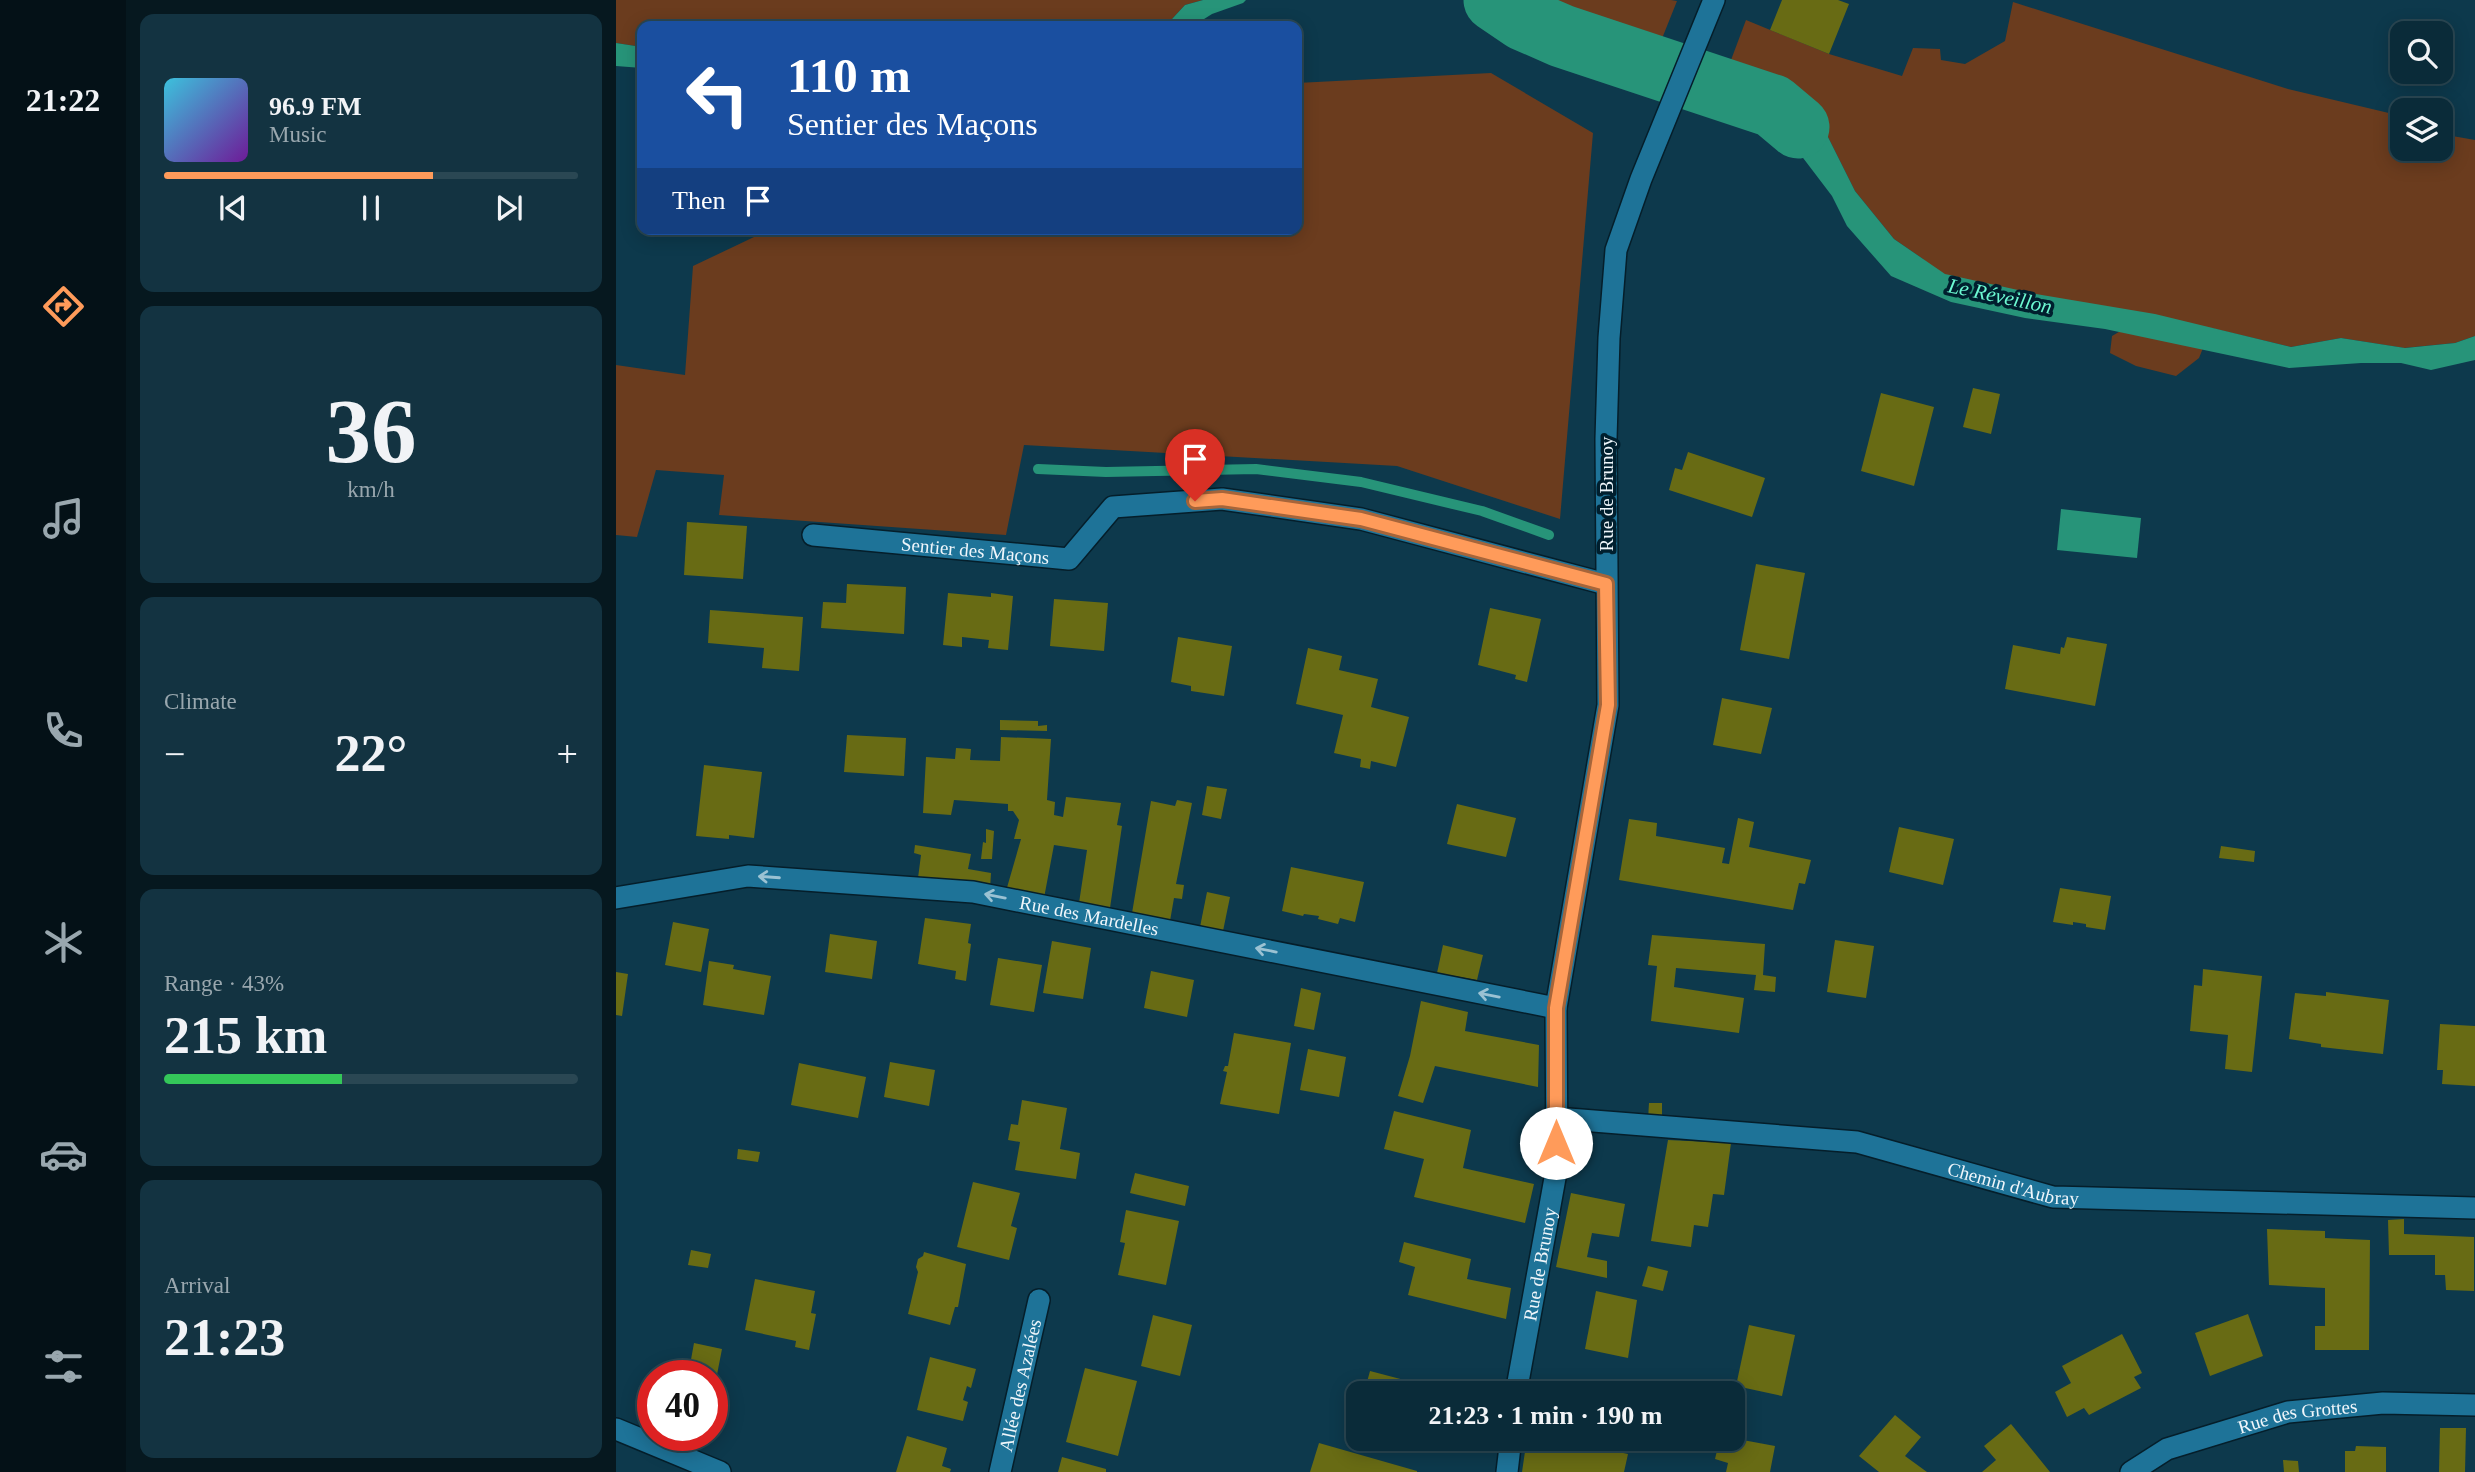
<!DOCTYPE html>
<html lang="en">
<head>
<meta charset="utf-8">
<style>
  body { margin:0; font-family:Georgia,serif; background:#133341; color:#f1f3f6; height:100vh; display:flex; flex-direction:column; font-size:26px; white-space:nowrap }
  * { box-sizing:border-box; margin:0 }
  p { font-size:23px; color:#99a7ae }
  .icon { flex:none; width:38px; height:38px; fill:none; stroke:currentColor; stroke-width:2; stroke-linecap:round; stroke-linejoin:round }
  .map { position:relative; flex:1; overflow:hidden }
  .drawer { display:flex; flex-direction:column; gap:14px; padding:14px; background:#06181f; width:490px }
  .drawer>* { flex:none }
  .top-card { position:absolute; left:21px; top:21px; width:665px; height:214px; border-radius:14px; box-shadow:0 4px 18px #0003,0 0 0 2px #2a4753; background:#1a4fa0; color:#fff; overflow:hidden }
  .buttons { position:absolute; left:1774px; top:21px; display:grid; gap:14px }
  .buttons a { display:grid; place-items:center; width:63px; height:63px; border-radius:14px; background:#0a2b39; box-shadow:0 4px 18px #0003,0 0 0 2px #2a4753; font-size:35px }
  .speed { position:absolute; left:21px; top:1360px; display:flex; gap:14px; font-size:35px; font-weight:700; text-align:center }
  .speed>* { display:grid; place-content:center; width:91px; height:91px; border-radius:50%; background:#0a2b39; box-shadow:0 4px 18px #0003,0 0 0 2px #2a4753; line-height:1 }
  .speed .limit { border:10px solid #d22; background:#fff; color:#111 }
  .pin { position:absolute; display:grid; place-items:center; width:60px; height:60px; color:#fff; margin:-72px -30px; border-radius:50% 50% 50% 0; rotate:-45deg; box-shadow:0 0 7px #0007 }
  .pin .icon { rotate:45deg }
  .me { position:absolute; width:77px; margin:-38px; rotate:0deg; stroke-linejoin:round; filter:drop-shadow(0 0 5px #0008) }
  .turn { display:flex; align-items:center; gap:24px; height:147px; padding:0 35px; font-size:32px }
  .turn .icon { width:91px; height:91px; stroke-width:2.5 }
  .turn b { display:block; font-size:49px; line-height:60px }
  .then { display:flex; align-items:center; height:66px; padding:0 35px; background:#0003; gap:14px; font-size:26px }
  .big { font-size:52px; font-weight:800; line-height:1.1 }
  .drawer .card { flex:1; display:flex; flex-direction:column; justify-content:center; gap:10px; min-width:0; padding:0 24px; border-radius:14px; background:#133341 }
  .drawer .dial { align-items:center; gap:0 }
  .dial b { font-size:91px; line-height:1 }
  .song { display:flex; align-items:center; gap:21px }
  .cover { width:84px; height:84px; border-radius:10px; background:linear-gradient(135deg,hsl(190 70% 55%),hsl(280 70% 35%)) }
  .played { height:7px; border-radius:4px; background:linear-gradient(90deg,#ff9b5a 65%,#2a4753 65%) }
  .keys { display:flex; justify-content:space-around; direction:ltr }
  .heat { display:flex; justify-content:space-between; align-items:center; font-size:38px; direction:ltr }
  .charge { height:10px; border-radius:5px; background:linear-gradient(90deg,#34c759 43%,#2a4753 0) }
  .trip { position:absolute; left:730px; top:1381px; width:399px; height:70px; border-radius:14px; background:#0a2b39; box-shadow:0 4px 18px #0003,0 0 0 2px #2a4753; font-weight:800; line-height:70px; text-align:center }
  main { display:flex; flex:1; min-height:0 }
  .menu { display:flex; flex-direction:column; width:126px; justify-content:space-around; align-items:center; background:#041117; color:#99a7ae }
  .menu .icon { width:49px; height:49px }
  .menu .on { color:#ff9b5a }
  .menu b { font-size:32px; color:#f1f3f6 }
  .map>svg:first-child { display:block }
</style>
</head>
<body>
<main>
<nav class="menu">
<b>21:22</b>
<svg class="icon on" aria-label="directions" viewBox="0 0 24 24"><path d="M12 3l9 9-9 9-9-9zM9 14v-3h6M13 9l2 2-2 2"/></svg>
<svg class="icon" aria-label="music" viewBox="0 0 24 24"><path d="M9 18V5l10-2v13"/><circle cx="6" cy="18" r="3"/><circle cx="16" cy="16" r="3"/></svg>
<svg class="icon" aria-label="phone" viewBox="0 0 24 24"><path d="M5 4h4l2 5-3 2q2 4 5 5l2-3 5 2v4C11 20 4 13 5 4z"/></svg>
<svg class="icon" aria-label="climate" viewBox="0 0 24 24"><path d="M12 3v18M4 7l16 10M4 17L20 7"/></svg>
<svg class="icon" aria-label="car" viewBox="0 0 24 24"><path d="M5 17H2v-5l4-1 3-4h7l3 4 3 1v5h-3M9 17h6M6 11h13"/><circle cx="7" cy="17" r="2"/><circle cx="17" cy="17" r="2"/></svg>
<svg class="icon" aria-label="filters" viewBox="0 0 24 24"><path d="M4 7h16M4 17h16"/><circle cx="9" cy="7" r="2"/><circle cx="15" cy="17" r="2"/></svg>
</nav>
<section class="drawer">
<div class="card">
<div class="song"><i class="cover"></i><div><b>96.9 FM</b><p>Music</p></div></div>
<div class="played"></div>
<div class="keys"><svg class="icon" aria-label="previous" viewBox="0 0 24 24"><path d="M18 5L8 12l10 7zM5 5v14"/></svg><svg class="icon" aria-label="pause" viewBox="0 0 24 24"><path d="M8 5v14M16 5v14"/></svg><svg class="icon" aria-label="next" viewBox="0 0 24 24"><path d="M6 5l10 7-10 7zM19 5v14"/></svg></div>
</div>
<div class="card dial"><b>36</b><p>km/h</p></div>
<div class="card"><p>Climate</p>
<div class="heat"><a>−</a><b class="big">22°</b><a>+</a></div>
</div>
<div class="card"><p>Range · 43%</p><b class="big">215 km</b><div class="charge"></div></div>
<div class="card"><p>Arrival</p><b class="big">21:23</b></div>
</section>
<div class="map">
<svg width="1859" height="1472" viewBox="0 0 1859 1472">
  <rect width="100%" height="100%" fill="#0d394c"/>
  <g fill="#6b3c1e">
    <path d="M 0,0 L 587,0 L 569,5 L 556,19 L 537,26 L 26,26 L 26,47 L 0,43 Z"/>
    <path d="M 907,0 L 1055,0 L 1061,1 L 1043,46 L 1031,42 L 1026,51 L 934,15 Z"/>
    <path d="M 1397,2 L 1672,89 L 1777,114 L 1778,118 L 1787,120 L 1787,149 L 1825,149 L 1825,134 L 1859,140 L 1859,336 L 1839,343 L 1788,348 L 1725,338 L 1675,347 L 1595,328 L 1583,358 L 1560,376 L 1520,366 L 1494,353 L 1496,336 L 1513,326 L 1411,292 L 1351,302 L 1307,259 L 1278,239 L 1239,191 L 1209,131 L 1127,81 L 1106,84 L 1130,20 L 1213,54 L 1286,76 L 1297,48 L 1324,49 L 1325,60 L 1349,64 L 1389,41 Z"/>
    <path d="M 875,73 L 977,133 L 944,519 L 781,466 L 408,445 L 390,535 L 103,515 L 108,475 L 40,470 L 21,537 L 0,535 L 0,365 L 69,375 L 77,266 L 155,229 L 681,229 L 681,83 Z"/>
  </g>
  <g fill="#279479">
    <path d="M 587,0 L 630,0 L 627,3 L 596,14 L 577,26 L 537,26 L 556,19 L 569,5 Z"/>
    <path d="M 860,0 L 907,0 L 934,15 L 1026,51 L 1018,69 L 900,37 L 876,19 Z"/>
    <path d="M 0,43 L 26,47 L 26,68 L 0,66 Z"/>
    <path d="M 1127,81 L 1161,93 L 1209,131 L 1239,191 L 1278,239 L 1329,274 L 1420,294 L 1539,314 L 1675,347 L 1725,338 L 1789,348 L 1839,343 L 1859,336 L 1859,360 L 1815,370 L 1785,363 L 1745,363 L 1673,368 L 1489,329 L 1409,318 L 1335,302 L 1275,276 L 1231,226 L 1216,196 L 1162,125 L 1146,111 L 1126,108 L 1101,97 L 1106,84 Z"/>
    <path d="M 1445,509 L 1525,518 L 1521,558 L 1441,550 Z"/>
  </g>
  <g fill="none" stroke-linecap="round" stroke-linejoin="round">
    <path stroke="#279479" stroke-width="10" d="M 422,469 L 490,472 L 640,469 L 745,482 L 866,511 L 933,535"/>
    <path stroke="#279479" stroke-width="63" d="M 879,0 L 907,19 L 946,36 L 1157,106 L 1182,127"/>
  </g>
  <g fill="#686b14">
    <path d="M 1166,0 L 1222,0 L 1233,4 L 1213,54 L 1154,30 Z"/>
    <path d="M 1357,388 L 1384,394 L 1375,434 L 1347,427 Z"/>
    <path d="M 1265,393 L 1318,407 L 1298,486 L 1245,471 Z"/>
    <path d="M 1072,452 L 1149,478 L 1136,517 L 1053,490 L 1059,468 L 1066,470 Z"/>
    <path d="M 71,522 L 131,526 L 127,579 L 68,575 Z"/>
    <path d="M 1140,564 L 1189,573 L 1173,659 L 1124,650 Z"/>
    <path d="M 231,584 L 290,587 L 288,634 L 205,628 L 207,602 L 230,603 Z"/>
    <path d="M 332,593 L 375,597 L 375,593 L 397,596 L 392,650 L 372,648 L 373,640 L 346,637 L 346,647 L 327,645 Z"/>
    <path d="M 438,599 L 492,603 L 488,651 L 434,646 Z"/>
    <path d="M 874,608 L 925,619 L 911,682 L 899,679 L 900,675 L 862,665 Z"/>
    <path d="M 94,610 L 187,617 L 183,671 L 146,668 L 148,648 L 92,643 Z"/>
    <path d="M 562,637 L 616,646 L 608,696 L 575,691 L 575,686 L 555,682 Z"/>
    <path d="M 1451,637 L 1491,644 L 1479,706 L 1389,689 L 1397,645 L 1444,654 L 1445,647 L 1448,648 Z"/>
    <path d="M 692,648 L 726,656 L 723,670 L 762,679 L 755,707 L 793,717 L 780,767 L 755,761 L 754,769 L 744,767 L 745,759 L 718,753 L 727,715 L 680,704 Z"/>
    <path d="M 1106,698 L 1156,708 L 1145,754 L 1097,745 Z"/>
    <path d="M 384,720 L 422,721 L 422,726 L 431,725 L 431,731 L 384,730 Z"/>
    <path d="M 231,735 L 290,738 L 288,776 L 228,772 Z"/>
    <path d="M 385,737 L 435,739 L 431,800 L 439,802 L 438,815 L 447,817 L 450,797 L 505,803 L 501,825 L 506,826 L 494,908 L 463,903 L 471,850 L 438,845 L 428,898 L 390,891 L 405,839 L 398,839 L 403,820 L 397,811 L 392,811 L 392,804 L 338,800 L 335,815 L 307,813 L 310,757 L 339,759 L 340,748 L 355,749 L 354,760 L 384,761 Z"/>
    <path d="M 88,765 L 146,772 L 138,838 L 113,835 L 113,839 L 80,836 Z"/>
    <path d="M 591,786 L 611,789 L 605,819 L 586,815 Z"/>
    <path d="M 561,800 L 576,803 L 560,884 L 568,885 L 566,899 L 558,898 L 554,921 L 516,913 L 535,801 L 559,806 Z"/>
    <path d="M 841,804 L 900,818 L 890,857 L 831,844 Z"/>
    <path d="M 1122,818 L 1138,822 L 1133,847 L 1195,860 L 1189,884 L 1183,883 L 1177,910 L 1003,880 L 1013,819 L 1041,823 L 1040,836 L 1109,848 L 1106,863 L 1113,864 Z"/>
    <path d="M 1283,827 L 1338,839 L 1327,885 L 1273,872 Z"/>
    <path d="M 370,829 L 378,831 L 376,859 L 365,859 L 367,842 L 370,843 Z"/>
    <path d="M 299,845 L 355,854 L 352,869 L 375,873 L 374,889 L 302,878 L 305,855 L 298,853 Z"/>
    <path d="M 1605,846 L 1639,851 L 1638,862 L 1603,858 Z"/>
    <path d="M 675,867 L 748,882 L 739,922 L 724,918 L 722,924 L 702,919 L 703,916 L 688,914 L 687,916 L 666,911 Z"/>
    <path d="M 1444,888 L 1495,896 L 1489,930 L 1470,927 L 1470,924 L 1457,922 L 1457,925 L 1437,922 Z"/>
    <path d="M 591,892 L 614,897 L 607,931 L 584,927 Z"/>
    <path d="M 309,918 L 355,924 L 352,943 L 355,944 L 350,981 L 339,979 L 340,971 L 302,964 Z"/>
    <path d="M 57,922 L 93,929 L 85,972 L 49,965 Z"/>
    <path d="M 214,934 L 261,941 L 256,979 L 209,972 Z"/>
    <path d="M 1036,935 L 1149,944 L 1147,975 L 1160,977 L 1159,992 L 1138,990 L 1140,975 L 1060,968 L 1058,987 L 1128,998 L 1123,1033 L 1035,1021 L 1041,966 L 1032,965 Z"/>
    <path d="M 1219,940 L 1258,946 L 1250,998 L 1211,992 Z"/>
    <path d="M 436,941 L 475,948 L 467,999 L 427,993 Z"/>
    <path d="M 827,945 L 867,955 L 861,980 L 821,973 Z"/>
    <path d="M 382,958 L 426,965 L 418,1012 L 374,1005 Z"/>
    <path d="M 93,961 L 118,965 L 117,969 L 155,976 L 148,1015 L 87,1005 Z"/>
    <path d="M 1587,969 L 1646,976 L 1636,1072 L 1609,1069 L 1612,1035 L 1574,1031 L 1578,985 L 1586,986 Z"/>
    <path d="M 535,971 L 578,980 L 571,1017 L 528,1008 Z"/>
    <path d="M 0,972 L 12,974 L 6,1016 L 0,1015 Z"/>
    <path d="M 685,988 L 705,993 L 698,1030 L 678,1026 Z"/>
    <path d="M 1710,992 L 1773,1000 L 1767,1054 L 1705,1047 L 1705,1044 L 1673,1039 L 1679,993 L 1710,996 Z"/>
    <path d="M 805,1001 L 852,1012 L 849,1031 L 923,1045 L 922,1087 L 819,1066 L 807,1103 L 782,1096 L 794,1056 Z"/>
    <path d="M 1824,1024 L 1859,1026 L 1859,1086 L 1826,1084 L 1827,1070 L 1821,1070 Z"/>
    <path d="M 618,1033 L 675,1043 L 663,1114 L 604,1104 L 611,1072 L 607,1071 L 609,1066 L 612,1066 Z"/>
    <path d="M 692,1049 L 730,1057 L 723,1097 L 684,1090 Z"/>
    <path d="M 274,1062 L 319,1070 L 313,1106 L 268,1097 Z"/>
    <path d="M 183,1063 L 250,1077 L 242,1118 L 175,1105 Z"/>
    <path d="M 406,1100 L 451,1108 L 444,1149 L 464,1153 L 460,1179 L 399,1170 L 404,1142 L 392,1140 L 395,1124 L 402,1125 Z"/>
    <path d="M 1033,1103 L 1046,1103 L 1046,1121 L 1032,1120 Z"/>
    <path d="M 778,1111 L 855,1130 L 847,1168 L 918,1184 L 909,1223 L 798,1197 L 808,1159 L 768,1149 Z"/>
    <path d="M 1052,1140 L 1115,1143 L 1108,1195 L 1097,1194 L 1092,1227 L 1078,1225 L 1075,1247 L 1035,1241 Z"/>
    <path d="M 122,1149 L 144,1152 L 142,1162 L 121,1159 Z"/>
    <path d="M 519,1173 L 573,1186 L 569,1206 L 514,1193 Z"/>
    <path d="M 357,1182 L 404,1193 L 395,1226 L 401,1228 L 393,1260 L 341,1247 Z"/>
    <path d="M 955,1193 L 1009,1204 L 1003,1237 L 976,1233 L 971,1257 L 991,1261 L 991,1278 L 940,1267 Z"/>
    <path d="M 510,1210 L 563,1221 L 550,1285 L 502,1275 L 509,1243 L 504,1242 Z"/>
    <path d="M 1788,1219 L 1788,1234 L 1858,1237 L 1858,1291 L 1830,1290 L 1829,1275 L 1819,1275 L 1819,1255 L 1773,1255 L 1772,1220 Z"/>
    <path d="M 1651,1229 L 1709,1231 L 1709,1238 L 1754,1240 L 1753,1350 L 1699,1350 L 1699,1326 L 1709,1326 L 1709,1288 L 1653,1285 Z"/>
    <path d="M 788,1242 L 855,1259 L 851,1279 L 895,1288 L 890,1319 L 792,1295 L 799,1267 L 783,1262 Z"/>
    <path d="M 75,1250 L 95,1254 L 92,1268 L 72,1265 Z"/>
    <path d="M 308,1252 L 350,1264 L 342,1307 L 339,1307 L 334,1325 L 292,1314 L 302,1272 L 300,1267 L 302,1259 L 307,1256 Z"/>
    <path d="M 1032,1266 L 1052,1271 L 1047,1291 L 1026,1286 Z"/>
    <path d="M 139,1279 L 199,1291 L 195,1313 L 200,1314 L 193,1350 L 179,1347 L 180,1341 L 129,1330 Z"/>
    <path d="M 980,1291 L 1021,1300 L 1012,1358 L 969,1349 Z"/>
    <path d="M 1632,1314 L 1647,1356 L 1594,1376 L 1579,1333 Z"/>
    <path d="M 537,1315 L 576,1325 L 564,1376 L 525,1366 Z"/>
    <path d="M 1133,1325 L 1179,1335 L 1166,1396 L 1120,1386 Z"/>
    <path d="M 1506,1334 L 1526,1373 L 1518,1377 L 1525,1388 L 1473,1415 L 1468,1408 L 1451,1417 L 1439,1392 L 1455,1383 L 1446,1366 Z"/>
    <path d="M 78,1343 L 106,1349 L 98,1390 L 96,1376 L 72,1376 Z"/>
    <path d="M 314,1357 L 360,1369 L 355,1388 L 351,1386 L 347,1400 L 352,1402 L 347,1421 L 301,1410 Z"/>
    <path d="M 469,1368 L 521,1381 L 502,1456 L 450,1442 Z"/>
    <path d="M 754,1371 L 834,1392 L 834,1393 L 748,1393 Z"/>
    <path d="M 1279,1415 L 1305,1437 L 1289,1456 L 1311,1472 L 1263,1472 L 1243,1456 Z"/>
    <path d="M 1395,1424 L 1434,1472 L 1366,1472 L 1380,1460 L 1368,1446 Z"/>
    <path d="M 1824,1428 L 1850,1428 L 1849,1472 L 1823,1472 Z"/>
    <path d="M 291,1436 L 331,1448 L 326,1466 L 335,1469 L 334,1472 L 280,1472 Z"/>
    <path d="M 911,1438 L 943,1438 L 944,1440 L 1012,1454 L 1008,1472 L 906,1472 Z"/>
    <path d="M 1104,1438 L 1116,1438 L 1159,1446 L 1154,1472 L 1110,1472 L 1112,1463 L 1099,1459 Z"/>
    <path d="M 703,1443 L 801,1471 L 801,1472 L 694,1472 Z"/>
    <path d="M 1740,1446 L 1770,1447 L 1770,1472 L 1729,1472 L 1729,1451 L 1739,1451 Z"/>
    <path d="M 446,1457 L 490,1469 L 490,1472 L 442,1472 Z"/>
    <path d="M 1667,1460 L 1682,1461 L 1683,1472 L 1668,1472 Z"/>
  </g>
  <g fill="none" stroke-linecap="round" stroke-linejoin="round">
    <g stroke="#051e2a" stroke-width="24">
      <g id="minor">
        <path id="s1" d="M 197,535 L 453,559 L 497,507 L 606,499 L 745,519 L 990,584"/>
        <path id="s2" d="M 0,898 L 132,876 L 357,892 L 940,1008"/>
        <path id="s3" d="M 940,1118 L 1241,1142 L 1437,1197 L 1859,1208"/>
        <path id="s4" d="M 900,1393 L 941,1167 L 940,1008 L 992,705 L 990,439 L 993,338 L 1000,250 L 1025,179 L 1098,0"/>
        <path d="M 0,1429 L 104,1472"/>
        <path id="s5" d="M 384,1472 L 423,1300"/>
        <path d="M 891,1472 L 895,1438"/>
        <path id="s6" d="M 1515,1472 L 1551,1449 L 1672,1412 L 1767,1403 L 1859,1405"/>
      </g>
    </g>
    <use href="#minor" stroke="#1e7398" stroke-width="21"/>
  </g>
  <defs><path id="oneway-shaft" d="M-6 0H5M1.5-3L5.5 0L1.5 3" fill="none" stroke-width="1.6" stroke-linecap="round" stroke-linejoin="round" transform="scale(1.75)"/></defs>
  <g stroke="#9bc2d3">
    <use href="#oneway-shaft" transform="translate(153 877) rotate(-176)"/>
    <use href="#oneway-shaft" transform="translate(379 896) rotate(-169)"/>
    <use href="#oneway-shaft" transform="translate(650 950) rotate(-169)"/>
    <use href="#oneway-shaft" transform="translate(873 995) rotate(-169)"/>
  </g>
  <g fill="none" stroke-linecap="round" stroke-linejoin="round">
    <g stroke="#a6653a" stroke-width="18">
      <path id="route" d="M 579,501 L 606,499 L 745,519 L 990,584 L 992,705 L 940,1008 L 940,1143"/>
    </g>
    <use href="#route" stroke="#ff9b5a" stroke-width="12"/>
  </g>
  <g text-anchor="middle" stroke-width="7" stroke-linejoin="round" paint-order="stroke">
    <g font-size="19" fill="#eff6fb" stroke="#001f2e">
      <text transform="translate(990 494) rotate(-90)" y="7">Rue de Brunoy</text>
      <text dy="7" stroke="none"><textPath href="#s1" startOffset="163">Sentier des Maçons</textPath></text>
      <text dy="7" stroke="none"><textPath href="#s2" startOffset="478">Rue des Mardelles</textPath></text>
      <text dy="7" stroke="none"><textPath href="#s3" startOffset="464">Chemin d'Aubray</textPath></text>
      <text dy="7" stroke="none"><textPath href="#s4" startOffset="131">Rue de Brunoy</textPath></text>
      <text dy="7" stroke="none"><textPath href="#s5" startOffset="89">Allée des Azalées</textPath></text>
      <text dy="7" stroke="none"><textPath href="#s6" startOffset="178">Rue des Grottes</textPath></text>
    </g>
    <g font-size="21" font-style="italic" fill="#6cf9d2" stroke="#001f2e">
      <text transform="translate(1384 296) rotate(12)" y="7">Le Réveillon</text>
    </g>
  </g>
</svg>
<div class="buttons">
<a><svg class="icon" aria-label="search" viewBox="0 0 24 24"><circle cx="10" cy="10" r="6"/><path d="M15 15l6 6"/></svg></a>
<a><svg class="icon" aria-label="layers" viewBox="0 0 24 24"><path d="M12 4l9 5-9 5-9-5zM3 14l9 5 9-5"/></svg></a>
</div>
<div class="speed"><div class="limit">40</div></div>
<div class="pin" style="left:579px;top:501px;background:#d93025"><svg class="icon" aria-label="arrive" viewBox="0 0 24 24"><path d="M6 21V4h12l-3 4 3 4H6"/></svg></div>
<svg class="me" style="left:940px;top:1143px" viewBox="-20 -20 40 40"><circle r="19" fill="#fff"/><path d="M0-13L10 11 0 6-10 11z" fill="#ff9b5a"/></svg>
<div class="trip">21:23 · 1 min · 190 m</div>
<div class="top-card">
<div class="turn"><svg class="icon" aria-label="left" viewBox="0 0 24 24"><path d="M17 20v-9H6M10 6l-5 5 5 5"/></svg><div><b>110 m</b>Sentier des Maçons</div></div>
<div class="then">Then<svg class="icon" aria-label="arrive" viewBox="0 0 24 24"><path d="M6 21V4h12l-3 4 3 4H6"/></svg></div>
</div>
</div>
</main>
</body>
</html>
